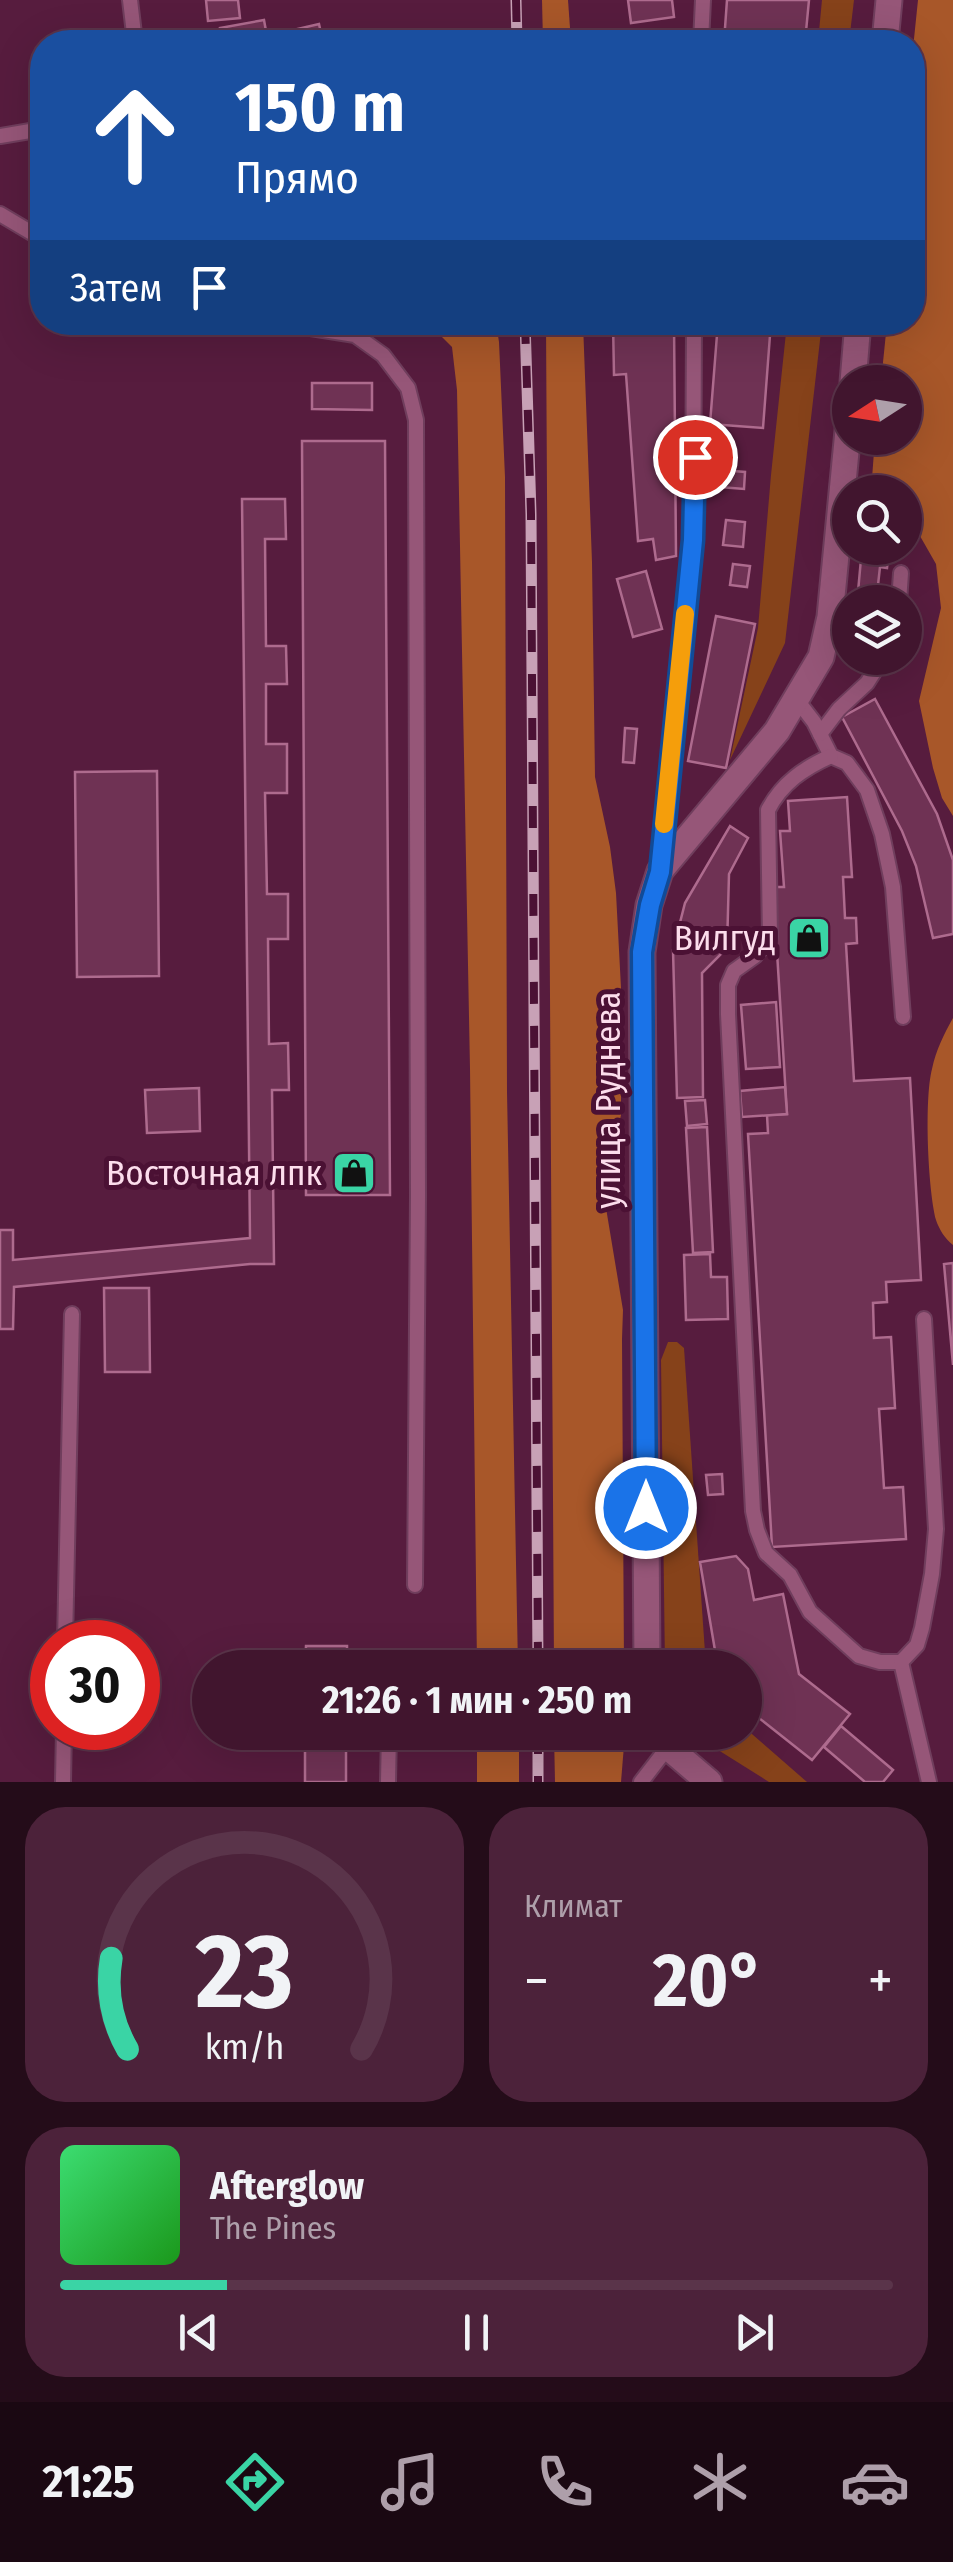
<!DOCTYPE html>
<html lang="ru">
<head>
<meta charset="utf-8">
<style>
  body { margin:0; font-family:"Fira Sans Condensed",sans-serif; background:#4c223a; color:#f1f3f6; height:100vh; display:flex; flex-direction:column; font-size:38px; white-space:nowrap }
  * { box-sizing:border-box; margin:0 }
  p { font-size:32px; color:#ae9faa }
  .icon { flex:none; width:55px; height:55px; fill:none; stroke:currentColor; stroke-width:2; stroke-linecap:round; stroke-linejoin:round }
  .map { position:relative; height:1782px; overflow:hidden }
  .side { display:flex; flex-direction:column; gap:25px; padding:25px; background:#240c19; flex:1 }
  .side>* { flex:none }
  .top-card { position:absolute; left:30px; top:30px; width:895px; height:305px; border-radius:40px; box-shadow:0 10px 40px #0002,0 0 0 2px #5a344a; background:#1a4fa0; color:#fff; overflow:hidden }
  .needle { width:65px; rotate:258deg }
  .fabs { position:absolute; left:832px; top:365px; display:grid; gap:20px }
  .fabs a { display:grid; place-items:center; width:90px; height:90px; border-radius:50%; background:#41152e; box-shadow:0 10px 40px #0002,0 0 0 2px #5a344a; font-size:50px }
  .speed { position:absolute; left:30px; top:1620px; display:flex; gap:20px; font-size:50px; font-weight:700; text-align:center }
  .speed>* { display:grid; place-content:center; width:130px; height:130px; border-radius:50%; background:#41152e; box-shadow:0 10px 40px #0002,0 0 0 2px #5a344a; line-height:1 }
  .speed .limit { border:15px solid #d22; background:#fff; color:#111 }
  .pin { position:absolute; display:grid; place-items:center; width:85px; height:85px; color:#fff; margin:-42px; border:5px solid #fff; border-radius:50%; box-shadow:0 2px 10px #0007 }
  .me { position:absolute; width:110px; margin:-55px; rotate:0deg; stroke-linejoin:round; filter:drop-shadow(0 0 8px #0008) }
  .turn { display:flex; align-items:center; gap:35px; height:210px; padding:0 40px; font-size:45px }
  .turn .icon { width:130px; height:130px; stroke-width:2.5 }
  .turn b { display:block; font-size:70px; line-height:85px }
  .then { display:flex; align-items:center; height:95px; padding:0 40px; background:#0003; gap:20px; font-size:38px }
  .big { font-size:75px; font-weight:700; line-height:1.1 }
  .side .card { flex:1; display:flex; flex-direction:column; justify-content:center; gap:15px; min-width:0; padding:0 35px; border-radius:40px; background:#4c223a }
  .side .dial { align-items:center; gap:0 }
  .dial svg { height:260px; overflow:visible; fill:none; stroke:#5a344a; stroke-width:7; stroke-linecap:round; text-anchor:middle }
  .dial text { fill:#f1f3f6; stroke:none }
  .song { display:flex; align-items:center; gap:30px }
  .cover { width:120px; height:120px; border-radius:15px; background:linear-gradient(135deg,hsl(140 70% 55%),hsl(120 70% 35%)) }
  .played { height:10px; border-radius:5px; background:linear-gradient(90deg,#3ad4a5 20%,#5a344a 20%) }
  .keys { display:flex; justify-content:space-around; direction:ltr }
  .heat { display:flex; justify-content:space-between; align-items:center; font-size:55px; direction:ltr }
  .side .tiles { flex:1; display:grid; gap:25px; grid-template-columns:1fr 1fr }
  .card:last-child { grid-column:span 2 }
  .trip { position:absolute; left:192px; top:1650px; width:570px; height:100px; border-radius:50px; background:#41152e; box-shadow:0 10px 40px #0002,0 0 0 2px #5a344a; font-weight:700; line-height:100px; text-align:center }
  .menu { display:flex; height:160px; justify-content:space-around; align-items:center; background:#1a0812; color:#ae9faa }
  .menu .icon { width:70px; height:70px }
  .menu .on { color:#3ad4a5 }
  .menu b { font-size:45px; color:#f1f3f6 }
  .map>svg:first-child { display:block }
</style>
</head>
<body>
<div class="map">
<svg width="953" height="1782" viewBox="0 0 953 1782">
  <rect width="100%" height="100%" fill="#571c3e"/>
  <g fill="#86421a">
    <path d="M 822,0 L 854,0 L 849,42 L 818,42 Z"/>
    <path d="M 787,323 L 822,323 L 785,643 L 730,760 L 758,628 L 771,475 Z"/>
    <path d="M 668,1342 L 677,1342 L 684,1348 L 706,1667 L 665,1667 L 661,1360 Z"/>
    <path d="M 745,1728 L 807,1782 L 769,1782 L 691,1733 L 745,1732 Z"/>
  </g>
  <g fill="#a85729">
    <path d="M 542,0 L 568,0 L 571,42 L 543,42 Z"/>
    <path d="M 918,0 L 953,0 L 953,816 L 942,798 L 933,768 L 919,701 L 941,608 L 936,564 L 920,536 L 905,525 L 905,492 L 871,492 L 875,438 L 905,438 L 905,382 L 881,382 L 887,323 L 912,322 L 912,58 Z"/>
    <path d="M 428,323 L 496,323 L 499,342 L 505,477 L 507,1092 L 518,1667 L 477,1667 L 470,1069 L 457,390 L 452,347 Z"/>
    <path d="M 546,323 L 583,323 L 592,562 L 595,777 L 610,847 L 616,893 L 621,988 L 621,1115 L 608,1170 L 605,1202 L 623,1310 L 622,1339 L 624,1667 L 554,1667 Z"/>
    <path d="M 953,1018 L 953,1245 C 945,1239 939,1229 936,1220 C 928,1189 924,1100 932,1069 C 936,1050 944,1034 953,1018 Z"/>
    <rect x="477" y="1733" width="42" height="49"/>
    <path d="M 554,1733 L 625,1733 L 621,1782 L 555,1782 Z"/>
  </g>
  <g fill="#6f3254" stroke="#ae6b8e" stroke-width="2.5">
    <path d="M 206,0 L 238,0 L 240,18 L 208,21 Z"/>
    <path d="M 628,0 L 672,0 L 674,17 L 631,23 Z"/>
    <path d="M 727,0 L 809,0 L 805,42 L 724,42 Z"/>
    <path d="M 264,20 L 268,42 L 222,42 L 220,28 Z"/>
    <path d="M 319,24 L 323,42 L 291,42 L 289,31 Z"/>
    <path d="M 613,322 L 674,322 L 676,556 L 656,560 L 653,539 L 638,541 L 626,374 L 614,375 Z"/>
    <path d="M 718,322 L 771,322 L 763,428 L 710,424 Z"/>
    <path d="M 312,383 L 372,383 L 372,410 L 312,409 Z"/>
    <path d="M 302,441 L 385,441 L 390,1195 L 306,1195 Z"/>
    <path d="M 721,470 L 745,472 L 744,489 L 720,487 Z"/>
    <path d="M 242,499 L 285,499 L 286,539 L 265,539 L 266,646 L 286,646 L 287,684 L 266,684 L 266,744 L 287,744 L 287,793 L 265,793 L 267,894 L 288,894 L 288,939 L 268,939 L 269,1044 L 288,1043 L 289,1090 L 272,1090 L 274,1264 L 250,1264 L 14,1287 L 13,1329 L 0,1329 L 0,1230 L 13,1230 L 13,1260 L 250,1238 Z"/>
    <path d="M 726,520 L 745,522 L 743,547 L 723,545 Z"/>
    <path d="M 862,548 L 889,548 L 887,568 L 880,567 L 877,594 L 858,592 Z"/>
    <path d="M 733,564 L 750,566 L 747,587 L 730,585 Z"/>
    <path d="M 646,571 L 662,629 L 633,637 L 617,579 Z"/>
    <path d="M 716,616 L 755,624 L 726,768 L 688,761 Z"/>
    <path d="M 875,699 L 937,814 L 953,860 L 953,934 L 933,938 L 916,866 L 902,831 L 842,717 Z"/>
    <path d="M 625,728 L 637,729 L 634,763 L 623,762 Z"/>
    <path d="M 157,771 L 159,976 L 77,977 L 75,772 Z"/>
    <path d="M 847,797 L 852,877 L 843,877 L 845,918 L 856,918 L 857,943 L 846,944 L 854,1081 L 910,1078 L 921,1280 L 886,1282 L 887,1302 L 873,1303 L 874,1338 L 891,1337 L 895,1408 L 879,1409 L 884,1488 L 903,1487 L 906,1539 L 772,1547 L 748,1134 L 768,1133 L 767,1115 L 787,1114 L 773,887 L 784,887 L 780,831 L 790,831 L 788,801 Z"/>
    <path d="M 730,826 L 748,838 L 729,874 L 727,948 L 702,973 L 703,1097 L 677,1098 L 673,950 L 685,903 Z"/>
    <path d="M 776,1002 L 780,1067 L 746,1069 L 741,1005 Z"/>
    <path d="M 785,1087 L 787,1114 L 742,1117 L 740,1091 Z"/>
    <path d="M 199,1088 L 200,1131 L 147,1133 L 145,1090 Z"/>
    <path d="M 705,1100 L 707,1124 L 687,1126 L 685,1101 Z"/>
    <path d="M 707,1127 L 713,1252 L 693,1253 L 686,1128 Z"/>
    <path d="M 710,1254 L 711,1277 L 727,1277 L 728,1319 L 686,1320 L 684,1255 Z"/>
    <path d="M 953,1263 L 953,1365 L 944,1264 Z"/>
    <path d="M 104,1288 L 149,1288 L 150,1372 L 105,1372 Z"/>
    <path d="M 722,1474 L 723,1494 L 708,1495 L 706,1475 Z"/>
    <path d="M 736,1556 L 748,1569 L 754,1600 L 783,1594 L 799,1674 L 850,1714 L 812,1760 L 745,1707 L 745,1668 L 718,1668 L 700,1562 Z"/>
    <path d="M 306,1646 L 347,1646 L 347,1668 L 305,1668 Z"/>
    <path d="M 841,1726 L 893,1770 L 883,1782 L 865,1782 L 824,1747 Z"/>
    <rect x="305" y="1732" width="41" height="50"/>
  </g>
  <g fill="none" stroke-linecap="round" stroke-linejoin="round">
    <g stroke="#703e5d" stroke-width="18">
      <g id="service">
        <path d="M 130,0 L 135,42"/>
        <path d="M 701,42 L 703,0"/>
        <path d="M 0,136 L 42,129"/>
        <path d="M 0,214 L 42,239"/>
        <path d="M 273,322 L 355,335 L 383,355 L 408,388 L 416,420 L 418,1195 L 415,1585"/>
        <path d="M 899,602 L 901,573"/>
        <path d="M 797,700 L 814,722 L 831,756 L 847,763 L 867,790 L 882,834 L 893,887 L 903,1017"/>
        <path d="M 820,734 L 839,709 L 867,683 L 883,658"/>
        <path d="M 831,756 C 804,768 782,783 768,810 L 770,937 L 755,956 L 734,971 L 728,985 L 728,1014 L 753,1511 L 757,1530 L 766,1553 L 790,1575 L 810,1612 L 859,1656 L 880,1662 L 901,1662 L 929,1782"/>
        <path d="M 661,865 L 693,540 L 694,322"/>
        <path d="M 65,1642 L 72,1314"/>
        <path d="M 901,1662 L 917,1645 L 922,1628 L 932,1574 L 936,1529 L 924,1319"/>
        <path d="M 63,1782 L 64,1728"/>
        <path d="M 388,1782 L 389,1732"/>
        <path d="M 641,1782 L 668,1747"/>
      </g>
    </g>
    <g stroke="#703e5d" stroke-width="29">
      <g id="minor">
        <path d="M 885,42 L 889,0"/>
        <path d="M 853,382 L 858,322"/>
        <path d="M 647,1668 L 642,952 L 649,905 L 660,871 L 777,731 L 821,657 L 830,617 L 850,410"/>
        <path d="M 656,1732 L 668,1747 L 709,1782"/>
      </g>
    </g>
    <use href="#service" stroke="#965678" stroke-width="14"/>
    <use href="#minor" stroke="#965678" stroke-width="25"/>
    <g stroke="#c8a1b6" stroke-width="11">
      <g id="rail">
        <path d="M 516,0 L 517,42"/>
        <path d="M 525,322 L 531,514 L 538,1668"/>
        <path d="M 538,1732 L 538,1782"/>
      </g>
    </g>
    <use href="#rail" stroke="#4b1134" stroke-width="8" stroke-dasharray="22" stroke-linecap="butt"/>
  </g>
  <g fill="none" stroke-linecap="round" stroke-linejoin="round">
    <g stroke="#114b97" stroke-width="25">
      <path id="route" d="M 646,1508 L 642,952 L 650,905 L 660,872 L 693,540 L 695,457"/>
    </g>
    <use href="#route" stroke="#1a73e8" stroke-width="18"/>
    <path stroke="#f59e0b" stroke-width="18" d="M 664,824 L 685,614"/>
  </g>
  <defs>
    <g id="shop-square" transform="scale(2.25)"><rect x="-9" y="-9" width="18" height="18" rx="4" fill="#3ad4a5" stroke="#4b1134"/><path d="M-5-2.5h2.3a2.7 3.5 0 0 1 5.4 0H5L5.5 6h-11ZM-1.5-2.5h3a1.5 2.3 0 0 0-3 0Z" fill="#111"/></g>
  </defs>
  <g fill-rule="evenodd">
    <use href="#shop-square" x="809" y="938"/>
    <use href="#shop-square" x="354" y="1173"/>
  </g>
  <g text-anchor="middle" stroke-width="10" stroke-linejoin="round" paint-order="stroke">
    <g font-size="35" fill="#fcddec" stroke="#4b1134" text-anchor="end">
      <text x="776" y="950">Вилгуд</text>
      <text x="322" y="1185">Восточная лпк</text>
    </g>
    <g font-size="35" fill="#fcddec" stroke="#4b1134">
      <text transform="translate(608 1100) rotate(-90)" y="12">улица Руднева</text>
    </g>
  </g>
</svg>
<div class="fabs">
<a><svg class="needle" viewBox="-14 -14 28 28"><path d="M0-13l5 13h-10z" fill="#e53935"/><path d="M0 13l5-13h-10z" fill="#ae9faa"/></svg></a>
<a><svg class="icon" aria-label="search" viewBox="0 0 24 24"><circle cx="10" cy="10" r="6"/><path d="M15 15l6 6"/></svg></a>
<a><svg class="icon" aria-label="layers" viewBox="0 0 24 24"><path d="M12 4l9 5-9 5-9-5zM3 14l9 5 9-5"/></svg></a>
</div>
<div class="speed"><div class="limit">30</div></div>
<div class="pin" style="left:695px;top:457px;background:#d93025"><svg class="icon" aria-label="arrive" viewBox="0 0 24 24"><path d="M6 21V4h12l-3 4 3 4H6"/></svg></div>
<svg class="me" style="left:646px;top:1508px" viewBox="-20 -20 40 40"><circle r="17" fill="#1a73e8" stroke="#fff" stroke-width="3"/><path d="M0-11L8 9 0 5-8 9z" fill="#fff"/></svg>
<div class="trip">21:26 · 1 мин · 250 m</div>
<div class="top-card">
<div class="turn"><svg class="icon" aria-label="ahead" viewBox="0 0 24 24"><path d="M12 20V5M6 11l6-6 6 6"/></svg><div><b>150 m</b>Прямо</div></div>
<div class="then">Затем<svg class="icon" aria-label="arrive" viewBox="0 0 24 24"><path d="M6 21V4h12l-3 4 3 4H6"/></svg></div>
</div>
</div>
<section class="side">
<div class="tiles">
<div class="card dial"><svg viewBox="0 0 100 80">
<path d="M14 69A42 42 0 1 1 86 69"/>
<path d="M14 69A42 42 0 0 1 9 41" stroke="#3ad4a5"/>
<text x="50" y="56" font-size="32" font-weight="700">23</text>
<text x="50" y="72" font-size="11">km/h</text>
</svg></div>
<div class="card"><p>Климат</p>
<div class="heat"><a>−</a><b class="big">20°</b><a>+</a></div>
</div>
<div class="card">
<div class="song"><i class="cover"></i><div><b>Afterglow</b><p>The Pines</p></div></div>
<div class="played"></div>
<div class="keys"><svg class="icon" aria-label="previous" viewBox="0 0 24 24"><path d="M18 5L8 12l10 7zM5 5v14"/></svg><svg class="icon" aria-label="pause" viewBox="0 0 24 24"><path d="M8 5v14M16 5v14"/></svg><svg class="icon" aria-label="next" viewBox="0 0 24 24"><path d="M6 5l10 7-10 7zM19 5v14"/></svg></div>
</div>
</div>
</section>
<nav class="menu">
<b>21:25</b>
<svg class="icon on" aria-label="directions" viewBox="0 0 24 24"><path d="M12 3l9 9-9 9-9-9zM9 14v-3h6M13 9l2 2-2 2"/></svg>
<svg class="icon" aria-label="music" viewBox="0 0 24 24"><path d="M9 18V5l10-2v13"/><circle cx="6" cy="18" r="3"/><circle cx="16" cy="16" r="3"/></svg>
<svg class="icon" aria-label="phone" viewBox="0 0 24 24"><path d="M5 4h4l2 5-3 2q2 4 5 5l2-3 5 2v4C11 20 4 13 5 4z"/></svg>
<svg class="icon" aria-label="climate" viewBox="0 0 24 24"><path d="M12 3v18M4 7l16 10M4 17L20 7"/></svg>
<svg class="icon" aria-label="car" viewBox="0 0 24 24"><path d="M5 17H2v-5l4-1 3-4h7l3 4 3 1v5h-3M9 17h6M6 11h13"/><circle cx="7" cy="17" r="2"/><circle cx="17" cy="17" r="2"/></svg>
</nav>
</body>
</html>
